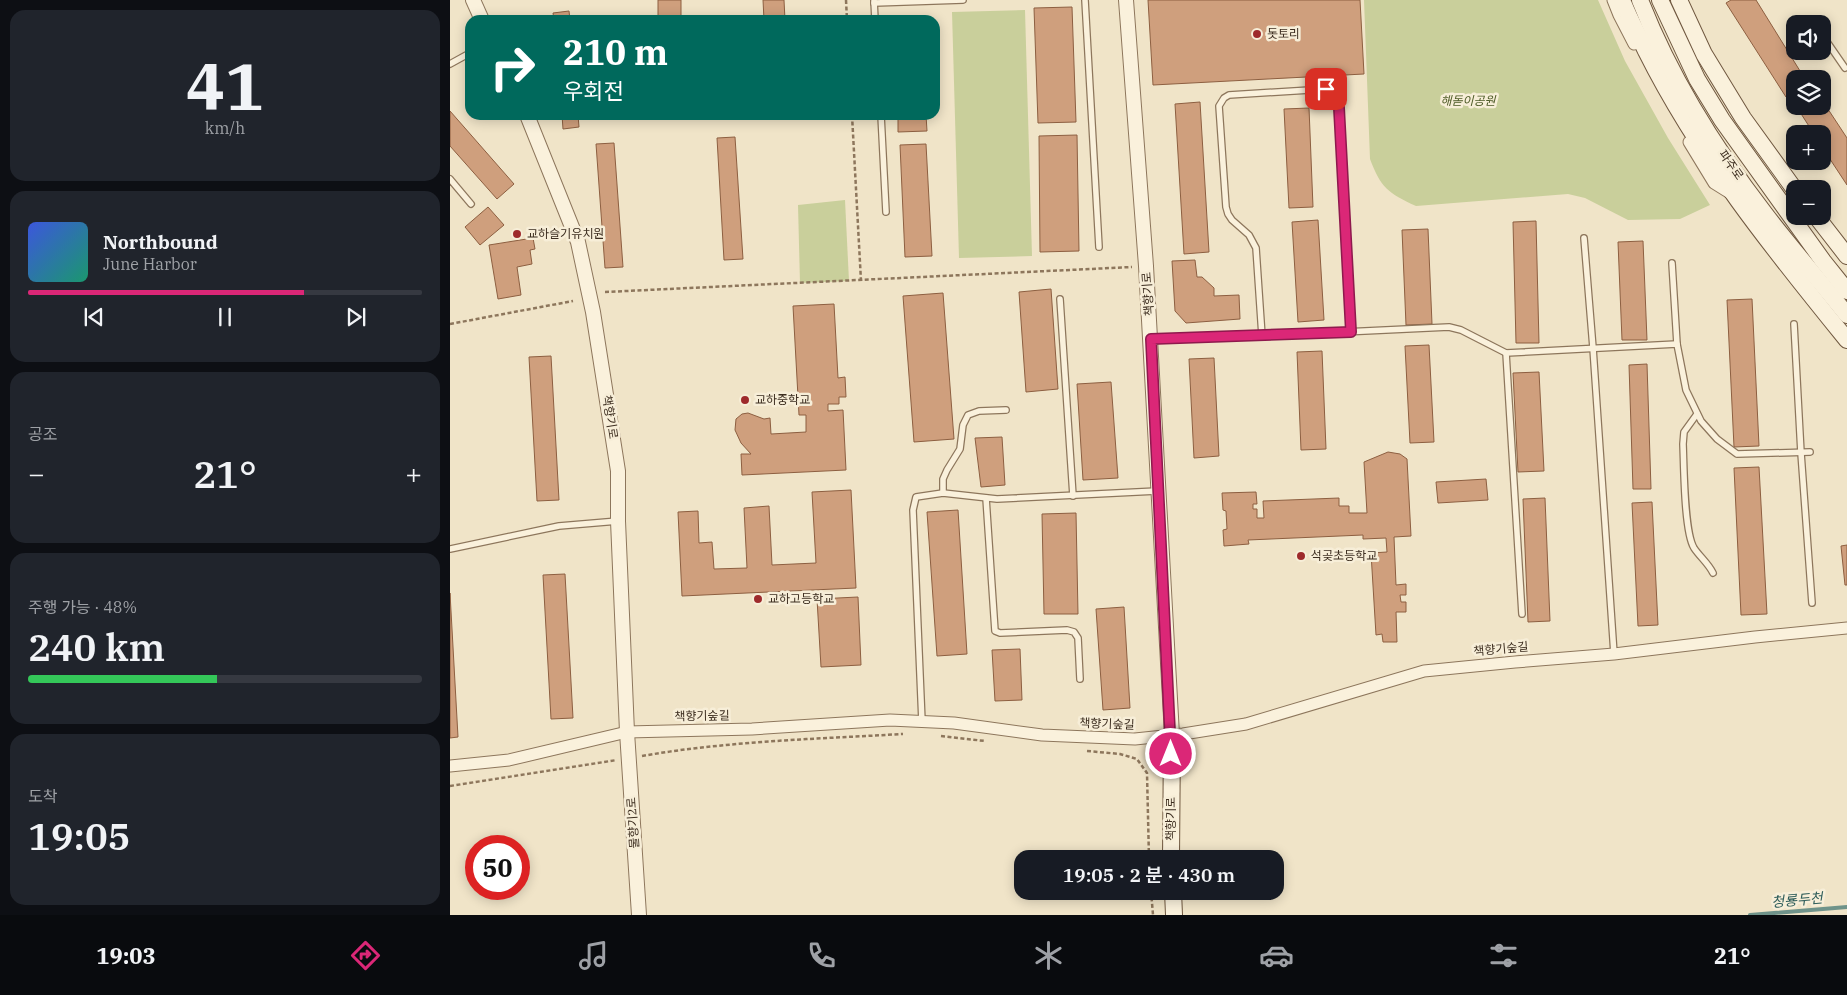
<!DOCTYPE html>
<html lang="ko">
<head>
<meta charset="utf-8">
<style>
  body { margin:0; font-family:"IBM Plex Serif","Noto Sans KR",serif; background:#20242c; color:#f1f3f6; height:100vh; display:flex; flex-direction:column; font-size:19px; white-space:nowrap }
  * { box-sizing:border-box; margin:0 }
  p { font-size:16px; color:#9ea1a6 }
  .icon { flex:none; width:28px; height:28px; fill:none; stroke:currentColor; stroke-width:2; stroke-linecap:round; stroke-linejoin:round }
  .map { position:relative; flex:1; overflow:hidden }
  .sheet { display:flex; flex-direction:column; gap:10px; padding:10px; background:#0d0f14; width:450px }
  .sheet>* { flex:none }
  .banner { position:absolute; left:15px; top:15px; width:475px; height:105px; border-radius:15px; box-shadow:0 2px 12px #0003; background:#00695c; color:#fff; overflow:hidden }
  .fabs { position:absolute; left:1336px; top:15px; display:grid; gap:10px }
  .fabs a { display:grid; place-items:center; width:45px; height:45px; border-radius:10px; background:#171b24; box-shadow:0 2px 12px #0003; font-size:25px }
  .speed { position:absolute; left:15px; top:835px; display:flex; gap:10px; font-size:25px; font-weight:700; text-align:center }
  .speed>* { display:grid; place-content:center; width:65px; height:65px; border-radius:50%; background:#171b24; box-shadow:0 2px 12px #0003; line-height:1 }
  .speed .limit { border:8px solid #d22; background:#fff; color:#111 }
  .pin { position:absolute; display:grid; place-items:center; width:42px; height:42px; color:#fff; margin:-21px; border-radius:10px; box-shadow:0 2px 8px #0006 }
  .me { position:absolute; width:55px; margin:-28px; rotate:0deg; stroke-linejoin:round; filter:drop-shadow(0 0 4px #0008) }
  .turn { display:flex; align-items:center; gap:18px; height:105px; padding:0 15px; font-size:22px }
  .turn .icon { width:65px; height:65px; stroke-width:2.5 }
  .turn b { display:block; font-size:35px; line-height:42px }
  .big { font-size:38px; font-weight:600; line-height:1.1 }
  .sheet .tile { flex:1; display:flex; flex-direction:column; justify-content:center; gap:8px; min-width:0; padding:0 18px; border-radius:15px; background:#20242c }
  .sheet .dial { align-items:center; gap:0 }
  .dial b { font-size:65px; line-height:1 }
  .song { display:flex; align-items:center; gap:15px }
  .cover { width:60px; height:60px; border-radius:8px; background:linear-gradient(135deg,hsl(230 70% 55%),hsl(160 70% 35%)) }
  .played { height:5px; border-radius:2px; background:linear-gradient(90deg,#db2777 70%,#363941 70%) }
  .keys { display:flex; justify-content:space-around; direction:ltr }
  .heat { display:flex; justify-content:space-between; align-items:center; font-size:28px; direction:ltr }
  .charge { height:8px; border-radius:4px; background:linear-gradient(90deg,#34c759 48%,#363941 0) }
  .trip { position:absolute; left:564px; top:850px; width:270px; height:50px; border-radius:15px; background:#171b24; box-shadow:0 2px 12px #0003; font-weight:600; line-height:50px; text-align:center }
  .menu { display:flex; height:80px; justify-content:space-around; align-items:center; background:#090b0e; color:#9ea1a6 }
  .menu .icon { width:35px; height:35px }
  .menu .active { color:#db2777 }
  .menu b { font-size:22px; color:#f1f3f6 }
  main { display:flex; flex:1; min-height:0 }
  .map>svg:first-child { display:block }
</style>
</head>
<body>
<main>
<section class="sheet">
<div class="tile dial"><b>41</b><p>km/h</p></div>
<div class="tile">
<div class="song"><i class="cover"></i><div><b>Northbound</b><p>June Harbor</p></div></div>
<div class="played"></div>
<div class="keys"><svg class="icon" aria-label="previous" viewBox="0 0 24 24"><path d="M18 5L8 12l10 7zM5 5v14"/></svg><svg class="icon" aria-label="pause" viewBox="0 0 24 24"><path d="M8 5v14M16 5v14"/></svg><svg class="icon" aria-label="next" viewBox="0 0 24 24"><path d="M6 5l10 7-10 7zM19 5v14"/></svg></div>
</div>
<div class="tile"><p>공조</p>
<div class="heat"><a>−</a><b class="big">21°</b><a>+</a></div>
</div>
<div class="tile"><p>주행 가능 · 48%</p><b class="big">240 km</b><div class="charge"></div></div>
<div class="tile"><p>도착</p><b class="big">19:05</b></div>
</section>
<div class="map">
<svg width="1397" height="915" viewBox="0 0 1397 915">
  <rect width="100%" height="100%" fill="#f0e4c8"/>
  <g fill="#c9cf9b">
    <path d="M 914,0 L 1148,0 L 1175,61 L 1218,138 L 1260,205 L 1230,219 L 1178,220 L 1135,198 L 1118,194 L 966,206 C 938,193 931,188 920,159 Z"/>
    <path d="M 575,10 L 582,256 L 509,258 L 502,12 Z"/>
    <path d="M 395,200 L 399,281 L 350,283 L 348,205 Z"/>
  </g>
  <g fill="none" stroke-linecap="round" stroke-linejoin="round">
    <path stroke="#6f938a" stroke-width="4" d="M 1300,915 L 1397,907"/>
  </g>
  <g fill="#cf9f7d" stroke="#8d5f41">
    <rect x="208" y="0" width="23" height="20"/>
    <path d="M 313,0 L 334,0 L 335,20 L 314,20 Z"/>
    <path d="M 698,0 L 910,0 L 914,74 L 703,85 Z"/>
    <path d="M 1281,0 L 1306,0 L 1355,79 L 1345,79 L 1345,92 L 1336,97 L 1276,3 Z"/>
    <path d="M 622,7 L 626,122 L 588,123 L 584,8 Z"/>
    <path d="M 119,11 L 120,20 L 104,20 L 103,13 Z"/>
    <path d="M 471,16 L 471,20 L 443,20 L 443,18 Z"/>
    <path d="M 1372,100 L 1397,138 L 1397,185 L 1372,147 L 1372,134 L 1364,134 L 1348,109 L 1352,106 L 1372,106 Z"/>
    <path d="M 750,102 L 759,252 L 734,254 L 725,104 Z"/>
    <path d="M 859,108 L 863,207 L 839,208 L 834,109 Z"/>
    <path d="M 0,111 L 64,184 L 47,199 L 0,146 Z"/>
    <path d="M 112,115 L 128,115 L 129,127 L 113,129 Z"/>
    <path d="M 213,115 L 236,115 L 236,116 L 213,118 Z"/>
    <path d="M 448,115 L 476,115 L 477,131 L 448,132 Z"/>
    <path d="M 627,135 L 629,251 L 590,252 L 589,136 Z"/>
    <path d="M 285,137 L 293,259 L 274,260 L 267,138 Z"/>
    <path d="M 164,143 L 173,267 L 155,268 L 146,144 Z"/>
    <path d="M 476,144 L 482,256 L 455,257 L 450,145 Z"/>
    <path d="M 38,207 L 54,225 L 30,245 L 15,227 Z"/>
    <path d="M 868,220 L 874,320 L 848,322 L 842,222 Z"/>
    <path d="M 1086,221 L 1089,343 L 1066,343 L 1063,222 Z"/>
    <path d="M 978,229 L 982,324 L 956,325 L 952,230 Z"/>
    <path d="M 83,238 L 85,249 L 80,250 L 82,264 L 67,267 L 71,295 L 48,299 L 39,245 Z"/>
    <path d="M 1193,241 L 1197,340 L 1172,340 L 1168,242 Z"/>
    <path d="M 745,260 L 747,277 L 752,277 L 764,288 L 764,296 L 789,295 L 790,319 L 736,323 L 725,311 L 722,261 Z"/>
    <path d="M 601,289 L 608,389 L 576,392 L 569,292 Z"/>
    <path d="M 493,293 L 504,439 L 464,442 L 453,296 Z"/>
    <path d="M 1302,299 L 1309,446 L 1284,447 L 1277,300 Z"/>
    <path d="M 384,304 L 388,378 L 395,377 L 396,397 L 389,397 L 389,404 L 378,404 L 378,411 L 393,410 L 396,470 L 292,475 L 291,454 L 301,454 L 291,443 L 285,430 L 286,419 L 292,414 L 298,413 L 314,419 L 320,418 L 321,434 L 356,432 L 356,415 L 349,415 L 343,306 Z"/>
    <path d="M 979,345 L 984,442 L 960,443 L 955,346 Z"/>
    <path d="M 872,351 L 876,449 L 851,450 L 847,352 Z"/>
    <path d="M 101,356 L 109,500 L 87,501 L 79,357 Z"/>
    <path d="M 764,358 L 769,456 L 744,458 L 739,359 Z"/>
    <path d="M 1197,364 L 1201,489 L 1183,489 L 1179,365 Z"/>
    <path d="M 1089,372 L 1094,471 L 1068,472 L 1063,373 Z"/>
    <path d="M 661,382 L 668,478 L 633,480 L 627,384 Z"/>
    <path d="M 552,437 L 555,485 L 531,487 L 525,438 Z"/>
    <path d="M 938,452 L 950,454 L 957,459 L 961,536 L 944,537 L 946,585 L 956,584 L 956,595 L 950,595 L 951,602 L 956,602 L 956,612 L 946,612 L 947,642 L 933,642 L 932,634 L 926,635 L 921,553 L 937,552 L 936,538 L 913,539 L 913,535 L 798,540 L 799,544 L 774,546 L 773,530 L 777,529 L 776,511 L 773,510 L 772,493 L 806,492 L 807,504 L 803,504 L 803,509 L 807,509 L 807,518 L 814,518 L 813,501 L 889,498 L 889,506 L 899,506 L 899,513 L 917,513 L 914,462 Z"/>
    <path d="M 1309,467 L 1317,614 L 1291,615 L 1284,468 Z"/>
    <path d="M 1036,479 L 1038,500 L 988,503 L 986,482 Z"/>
    <path d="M 401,490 L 406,588 L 232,596 L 228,512 L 248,511 L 249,543 L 262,542 L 264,569 L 297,568 L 294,508 L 319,506 L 322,565 L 366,563 L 362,492 Z"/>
    <path d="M 1095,498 L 1100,621 L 1078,622 L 1073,499 Z"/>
    <path d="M 1202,502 L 1208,625 L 1188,626 L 1182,503 Z"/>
    <path d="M 508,510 L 517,654 L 487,656 L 477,512 Z"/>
    <path d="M 626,513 L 628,614 L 594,614 L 592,514 Z"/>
    <path d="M 1397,545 L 1397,585 L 1395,585 L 1391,546 Z"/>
    <path d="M 115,574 L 123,718 L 101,719 L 93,575 Z"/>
    <path d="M 0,593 L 8,737 L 0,738 Z"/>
    <path d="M 408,597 L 411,665 L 371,667 L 367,599 Z"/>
    <path d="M 674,607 L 680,708 L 653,710 L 646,609 Z"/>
    <path d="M 570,649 L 572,700 L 545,701 L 542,650 Z"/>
  </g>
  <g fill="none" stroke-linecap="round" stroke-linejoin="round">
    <g stroke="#8d765c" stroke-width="8">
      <g id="service">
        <path d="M 424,0 L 425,20"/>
        <path d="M 635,0 L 649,247"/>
        <path d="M 424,3 L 513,0"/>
        <path d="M 1373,36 L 1395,68"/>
        <path d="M 0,64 L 20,53"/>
        <path d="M 431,115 L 436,212"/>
        <path d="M 0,179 L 21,204"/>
        <path d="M 1134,238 L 1143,348 L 1164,654"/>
        <path d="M 1222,263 L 1227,344"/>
        <path d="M 610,299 L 623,496"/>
        <path d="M 1344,324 L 1351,453 L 1362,603"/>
        <path d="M 812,336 L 806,248 L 799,235 L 782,220 L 778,214 L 776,207 L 769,106 L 774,98 L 779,95 L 876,89 L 883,95 L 889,107 L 901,332"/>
        <path d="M 701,339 L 812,336 L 999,327 L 1011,330 L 1056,353 L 1227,344 L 1236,390 L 1251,421 L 1267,439 L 1287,454 L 1360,452"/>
        <path d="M 1056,353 L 1072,614"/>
        <path d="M 1247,414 L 1234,432 L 1233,444 C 1234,465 1234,532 1244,548 C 1250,557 1258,563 1263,573"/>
        <path d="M 493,493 L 493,479 L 497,470 L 510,449 L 513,425 L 518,415 L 529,411 L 556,410"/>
        <path d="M 536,498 L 545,631 L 550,633 L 617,630 L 624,632 L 628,638 L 630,679"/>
        <path d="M 0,549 L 109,526 L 168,521"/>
        <path d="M 472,722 L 463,510 L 466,497 L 493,493 L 547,499 L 707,491"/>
      </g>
    </g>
    <g stroke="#8d765c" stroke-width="13">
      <g id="minor">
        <path d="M 1163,0 L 1169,15 L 1184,44"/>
        <path d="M 1239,142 L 1264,183 L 1280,193"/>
        <path d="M 0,766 L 59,760 L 177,732 L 302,729 L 440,720 L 504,723 L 592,735 L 685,739 L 733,734 L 796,724 L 974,671 L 1065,662 L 1164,654 L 1305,637 L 1397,628"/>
      </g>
    </g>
    <g stroke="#8d765c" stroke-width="16">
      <g id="tertiary">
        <path d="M 23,0 L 32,20"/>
        <path d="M 676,0 L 696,266 L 722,735"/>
        <path d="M 77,115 L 128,242 L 143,312 L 168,471 L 168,521 L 177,732 L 189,915"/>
      </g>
    </g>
    <g stroke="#6f573f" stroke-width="18">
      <g id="secondary">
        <path d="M 1172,0 C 1179,18 1188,34 1196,51 C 1249,157 1323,249 1397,340"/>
        <path d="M 1190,0 C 1220,77 1265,149 1315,214 C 1341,248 1370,281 1397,315"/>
        <path d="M 1210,0 L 1247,79 L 1272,120 L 1373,261 L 1397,291"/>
        <path d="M 1229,0 L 1254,54 L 1293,118 L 1345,190"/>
        <path d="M 1366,216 L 1397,256"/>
        <path d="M 721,859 L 722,735"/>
        <path d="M 723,891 L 724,915"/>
      </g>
    </g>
    <g stroke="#8d765c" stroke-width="2.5" stroke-dasharray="4 2.5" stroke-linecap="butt">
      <path d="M 396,0 L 397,20"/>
      <path d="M 402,115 L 411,281"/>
      <path d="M 155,292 L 682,267"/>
      <path d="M 0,324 L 123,301"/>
      <path d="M 491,736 L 535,741"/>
      <path d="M 637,751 L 670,754 L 687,759 L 697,773 L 699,859"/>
      <path d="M 192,756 C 278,741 366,739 453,734"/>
      <path d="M 0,786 L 167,760"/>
      <path d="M 701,891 L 703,915"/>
    </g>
    <use href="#service" stroke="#faf1dc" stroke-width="5.5"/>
    <use href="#minor" stroke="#faf1dc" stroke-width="11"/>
    <use href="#tertiary" stroke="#faf1dc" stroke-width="14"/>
    <use href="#secondary" stroke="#faf1dc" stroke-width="16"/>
  </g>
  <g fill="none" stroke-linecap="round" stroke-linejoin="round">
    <g stroke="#8e194d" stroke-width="12">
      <path id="route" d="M 721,754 L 701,339 L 901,332 L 889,108 L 883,95 L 876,89"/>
    </g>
    <use href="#route" stroke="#db2777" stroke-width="9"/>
  </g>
  <g fill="#9e2a2b" stroke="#f7eed8" stroke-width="2">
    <circle cx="807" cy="34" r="5"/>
    <circle cx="67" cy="234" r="5"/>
    <circle cx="295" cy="400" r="5"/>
    <circle cx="851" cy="556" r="5"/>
    <circle cx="308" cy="599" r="5"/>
  </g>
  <g text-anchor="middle" stroke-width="5" stroke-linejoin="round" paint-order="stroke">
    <g font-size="12" fill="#3d2e20" stroke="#f7eed8" text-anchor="start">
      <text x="817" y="38">돗토리</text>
      <text x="77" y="238">교하슬기유치원</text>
      <text x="305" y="404">교하중학교</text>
      <text x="861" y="560">석곶초등학교</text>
      <text x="318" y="603">교하고등학교</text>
    </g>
    <g font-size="12" font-style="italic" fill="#4d5a26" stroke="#f7eed8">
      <text x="1018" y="105">해돋이공원</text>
    </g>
    <g font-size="12" fill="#3d2e20" stroke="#f7eed8">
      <text transform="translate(1281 165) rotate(55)" y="4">파주로</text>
      <text transform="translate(698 294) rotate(-94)" y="4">책향기로</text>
      <text transform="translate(160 417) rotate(81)" y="4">책향기로</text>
      <text transform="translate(1051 649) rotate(-5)" y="4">책향기숲길</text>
      <text transform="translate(252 716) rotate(-1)" y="4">책향기숲길</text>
      <text transform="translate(657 724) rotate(2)" y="4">책향기숲길</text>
      <text transform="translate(721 819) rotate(-90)" y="4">책향기로</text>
      <text transform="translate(183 823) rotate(-94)" y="4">물향기2로</text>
    </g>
    <g font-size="14" font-style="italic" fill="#2f5d5a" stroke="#f7eed8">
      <text transform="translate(1347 900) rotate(-5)" y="5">청룡두천</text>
    </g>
  </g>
</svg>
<div class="fabs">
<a><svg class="icon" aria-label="sound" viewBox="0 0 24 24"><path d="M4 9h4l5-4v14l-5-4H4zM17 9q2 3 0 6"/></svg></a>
<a><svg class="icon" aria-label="layers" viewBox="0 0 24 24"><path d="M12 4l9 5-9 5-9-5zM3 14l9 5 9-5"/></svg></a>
<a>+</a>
<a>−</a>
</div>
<div class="speed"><div class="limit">50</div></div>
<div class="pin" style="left:876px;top:89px;background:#d93025"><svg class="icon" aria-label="arrive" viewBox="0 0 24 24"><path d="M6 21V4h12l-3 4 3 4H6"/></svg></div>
<svg class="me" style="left:721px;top:754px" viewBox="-20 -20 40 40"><circle r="17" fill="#db2777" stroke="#fff" stroke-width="3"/><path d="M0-11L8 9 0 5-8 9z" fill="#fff"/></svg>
<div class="trip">19:05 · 2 분 · 430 m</div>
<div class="banner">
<div class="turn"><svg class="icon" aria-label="right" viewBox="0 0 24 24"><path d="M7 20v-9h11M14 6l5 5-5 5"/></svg><div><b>210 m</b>우회전</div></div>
</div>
</div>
</main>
<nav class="menu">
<b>19:03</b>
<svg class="icon active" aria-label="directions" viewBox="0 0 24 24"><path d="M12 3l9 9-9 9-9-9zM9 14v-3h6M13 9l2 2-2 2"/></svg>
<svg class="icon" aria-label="music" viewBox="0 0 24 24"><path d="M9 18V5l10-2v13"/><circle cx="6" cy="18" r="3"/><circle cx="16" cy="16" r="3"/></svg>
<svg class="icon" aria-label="phone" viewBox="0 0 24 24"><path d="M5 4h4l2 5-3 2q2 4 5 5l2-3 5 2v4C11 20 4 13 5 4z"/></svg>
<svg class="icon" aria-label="climate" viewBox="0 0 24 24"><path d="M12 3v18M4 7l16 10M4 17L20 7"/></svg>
<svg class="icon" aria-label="car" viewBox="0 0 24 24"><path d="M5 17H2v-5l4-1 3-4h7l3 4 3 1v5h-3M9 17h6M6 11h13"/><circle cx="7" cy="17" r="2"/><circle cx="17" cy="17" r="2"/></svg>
<svg class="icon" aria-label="filters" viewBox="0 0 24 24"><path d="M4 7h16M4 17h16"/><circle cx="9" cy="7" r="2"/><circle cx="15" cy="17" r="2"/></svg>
<b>21°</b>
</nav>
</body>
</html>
